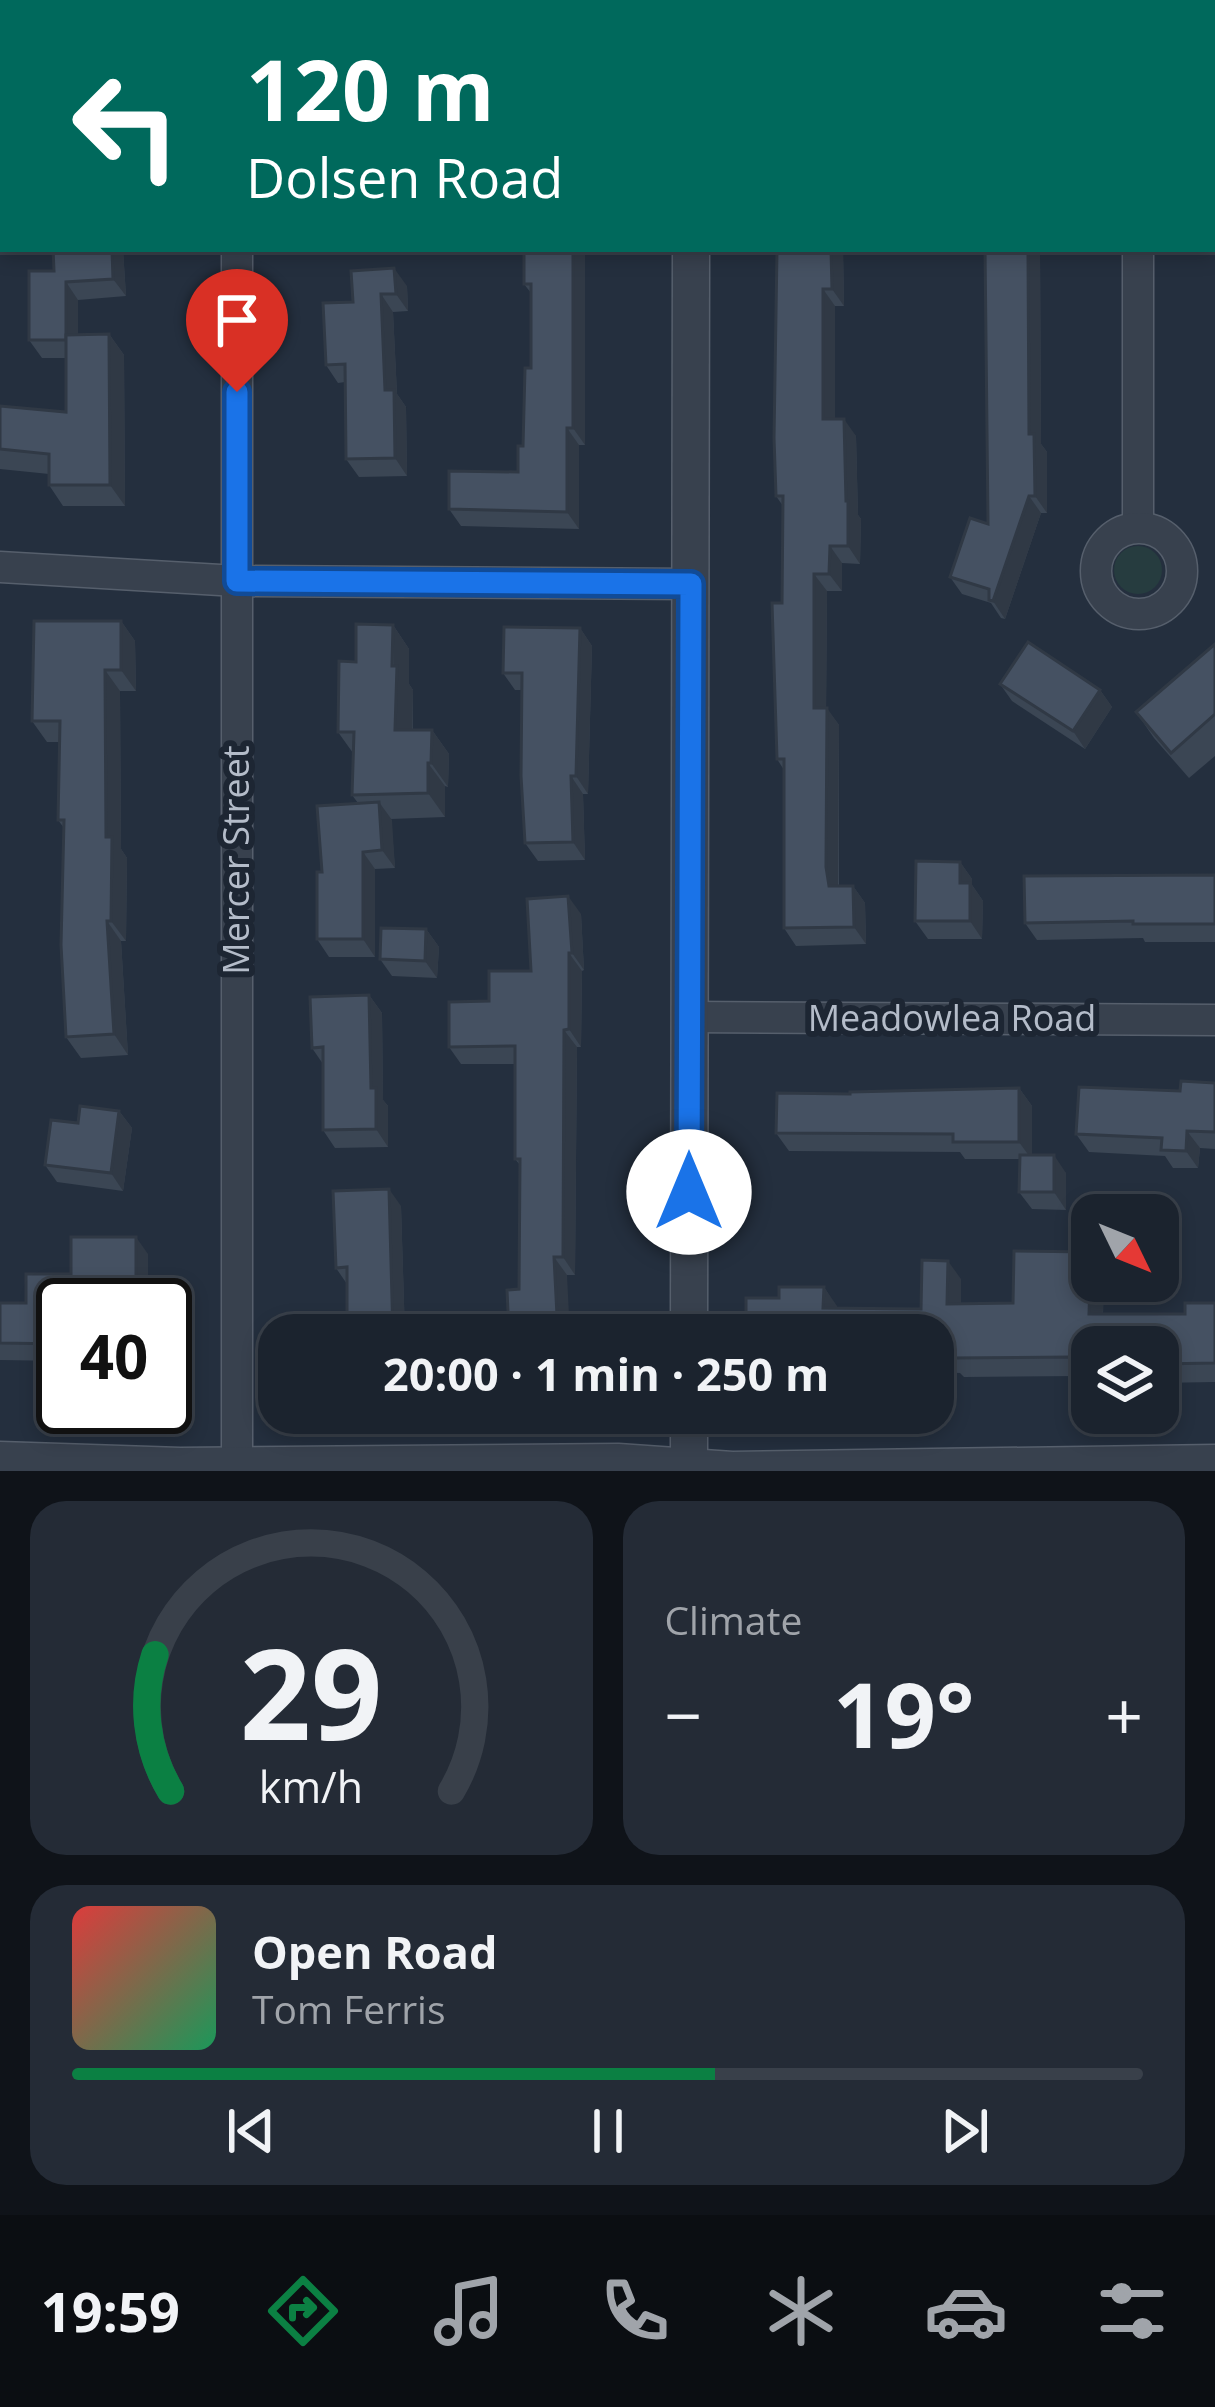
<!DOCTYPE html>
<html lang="en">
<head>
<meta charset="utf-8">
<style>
  body { margin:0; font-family:"Open Sans",sans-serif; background:#242b36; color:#f1f3f6; height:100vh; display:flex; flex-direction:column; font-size:45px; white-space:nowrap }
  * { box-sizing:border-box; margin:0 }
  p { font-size:39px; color:#a0a4aa }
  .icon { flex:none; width:66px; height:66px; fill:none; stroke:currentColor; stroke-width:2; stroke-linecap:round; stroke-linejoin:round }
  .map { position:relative; height:1471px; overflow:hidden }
  .side { display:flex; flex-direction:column; gap:30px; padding:30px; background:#0f1319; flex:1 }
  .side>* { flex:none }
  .guide { position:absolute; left:0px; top:0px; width:1215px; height:252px; box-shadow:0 6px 18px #0003,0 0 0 3px #39404a; background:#00695c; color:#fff; overflow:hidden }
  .needle { width:78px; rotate:133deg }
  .tools { position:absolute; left:1071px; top:1194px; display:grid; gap:24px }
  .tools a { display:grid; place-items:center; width:108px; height:108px; border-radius:24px; background:#1b232e; box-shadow:0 6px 18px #0003,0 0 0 3px #39404a; font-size:60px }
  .speed { position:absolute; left:36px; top:1278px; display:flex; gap:24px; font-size:60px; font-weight:700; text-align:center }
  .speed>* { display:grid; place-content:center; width:156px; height:156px; border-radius:50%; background:#1b232e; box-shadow:0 6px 18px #0003,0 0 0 3px #39404a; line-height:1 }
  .speed .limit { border:6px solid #111; border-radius:18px; background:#fff; color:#111 }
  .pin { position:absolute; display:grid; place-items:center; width:102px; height:102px; color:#fff; margin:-123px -51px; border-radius:50% 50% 50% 0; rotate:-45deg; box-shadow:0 0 12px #0007 }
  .pin .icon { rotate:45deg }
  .me { position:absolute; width:132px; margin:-66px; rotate:0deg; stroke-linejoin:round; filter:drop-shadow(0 0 9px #0008) }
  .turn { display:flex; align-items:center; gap:42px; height:252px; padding:0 48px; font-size:54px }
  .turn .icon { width:156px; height:156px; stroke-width:2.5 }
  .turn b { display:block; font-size:84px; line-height:102px }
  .big { font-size:90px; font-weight:700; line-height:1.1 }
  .side .tile { flex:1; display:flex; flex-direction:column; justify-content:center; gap:18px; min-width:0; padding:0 42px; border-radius:36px; background:#242b36 }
  .side .dial { align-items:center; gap:0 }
  .dial svg { height:312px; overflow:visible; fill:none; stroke:#39404a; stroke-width:7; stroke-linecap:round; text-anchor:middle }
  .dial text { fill:#f1f3f6; stroke:none }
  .song { display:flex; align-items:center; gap:36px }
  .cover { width:144px; height:144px; border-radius:18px; background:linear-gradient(135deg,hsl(0 70% 55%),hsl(150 70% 35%)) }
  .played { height:12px; border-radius:6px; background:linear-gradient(90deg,#0b8043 60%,#39404a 60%) }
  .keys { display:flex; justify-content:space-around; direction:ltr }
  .heat { display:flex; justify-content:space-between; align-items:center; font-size:66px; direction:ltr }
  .side .tiles { flex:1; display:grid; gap:30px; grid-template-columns:1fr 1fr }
  .tile:last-child { grid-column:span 2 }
  .trip { position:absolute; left:258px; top:1314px; width:696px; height:120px; border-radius:36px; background:#1b232e; box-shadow:0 6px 18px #0003,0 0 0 3px #39404a; font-weight:700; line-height:120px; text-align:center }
  .menu { display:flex; height:192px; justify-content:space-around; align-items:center; background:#0b0e12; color:#a0a4aa }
  .menu .icon { width:84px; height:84px }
  .menu .on { color:#0b8043 }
  .menu b { font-size:54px; color:#f1f3f6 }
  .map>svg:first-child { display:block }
</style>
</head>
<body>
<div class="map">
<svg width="1215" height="1471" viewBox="0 0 1215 1471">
  <rect width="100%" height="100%" fill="#242f3e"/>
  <circle fill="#263c3f" cx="1138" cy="570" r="24"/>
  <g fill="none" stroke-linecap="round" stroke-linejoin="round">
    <g stroke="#565f6c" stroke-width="33">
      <g id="minor">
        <path d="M 237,3 L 237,0"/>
        <path d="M 1139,3 L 1139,0"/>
        <path d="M 237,249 L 237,1471"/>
        <path d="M 1138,527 L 1138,249"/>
        <circle cx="1139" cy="571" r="43"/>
        <path d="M 0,567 L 237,581 L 691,584"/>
        <path d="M 689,1017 L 1215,1020"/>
        <path d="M 0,1457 L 180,1463 L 618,1459 L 732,1467 L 1215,1460"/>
      </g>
    </g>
    <g stroke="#565f6c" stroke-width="39">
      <g id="tertiary">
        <path d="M 690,0 L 690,3"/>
        <path d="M 689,1335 L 691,249"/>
        <path d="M 689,1413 L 689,1471"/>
      </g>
    </g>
    <use href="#minor" stroke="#38414e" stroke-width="30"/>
    <use href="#tertiary" stroke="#38414e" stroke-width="36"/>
  </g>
  <g fill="#3b4654">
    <path d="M 123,249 L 126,296 L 78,300 L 78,334 L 109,334 L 124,355 L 125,506 L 63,506 L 49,485 L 49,474 L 0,469 L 0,406 L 66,412 L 66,358 L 42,358 L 29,340 L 54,271 Z"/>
    <path d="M 326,249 L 386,249 L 386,255 L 330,255 Z"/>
    <path d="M 524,249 L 585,249 L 585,445 L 579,445 L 579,529 L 461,526 L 449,509 L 518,472 L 523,446 L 531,368 L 531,293 L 524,284 Z"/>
    <path d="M 777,249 L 843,249 L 844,306 L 835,306 L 835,419 L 856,436 L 858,515 L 861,519 L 860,564 L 842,563 L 842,591 L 827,591 L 826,708 L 839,725 L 839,886 L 853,886 L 865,903 L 866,944 L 796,946 L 784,928 L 784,770 L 777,759 L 782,603 L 783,506 L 776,496 Z"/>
    <path d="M 985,249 L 1040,249 L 1041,444 L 1047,452 L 1047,513 L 1041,513 L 1005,619 L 1001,618 L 991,603 L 962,594 L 950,577 L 988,524 Z"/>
    <path d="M 407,286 L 408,311 L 393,312 L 397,394 L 406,407 L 407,476 L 359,477 L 346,459 L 345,382 L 338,383 L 326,365 L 353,302 Z"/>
    <path d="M 121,621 L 135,641 L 136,691 L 120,691 L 121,849 L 127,858 L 126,941 L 121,941 L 128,1055 L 81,1058 L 66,1037 L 64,828 L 58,820 L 59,742 L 47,742 L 32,721 Z"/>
    <path d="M 393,625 L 409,649 L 409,684 L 413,690 L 413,730 L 432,730 L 449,754 L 448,787 L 445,786 L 445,817 L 391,819 L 395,868 L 375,869 L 375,957 L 329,957 L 317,939 L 322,872 L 358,803 L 352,795 L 353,753 L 338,732 L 356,662 Z"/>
    <path d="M 580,628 L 592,646 L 588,794 L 583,794 L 585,860 L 538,861 L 525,843 L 522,690 L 515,690 L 503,673 Z"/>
    <path d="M 1215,644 L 1215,756 L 1189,778 L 1154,738 L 1136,712 Z"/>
    <path d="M 1000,684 L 1100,690 L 1112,707 L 1085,749 L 1012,701 Z"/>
    <path d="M 960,862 L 972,879 L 972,885 L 983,901 L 982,939 L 928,939 L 915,921 Z"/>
    <path d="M 1215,875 L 1215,942 L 1145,942 L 1143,938 L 1037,940 L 1025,923 Z"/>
    <path d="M 581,914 L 584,970 L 582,971 L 581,1047 L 577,1047 L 575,1275 L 567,1275 L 519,1289 L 520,1165 L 515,1159 L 515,1064 L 461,1064 L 449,1047 L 489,1001 L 531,971 Z"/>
    <path d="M 426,929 L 439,947 L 437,978 L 392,976 L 380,959 Z"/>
    <path d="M 369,995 L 382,1013 L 383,1100 L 388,1106 L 388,1147 L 335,1148 L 323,1130 L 323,1064 L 312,1048 Z"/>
    <path d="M 1215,1083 L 1215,1149 L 1200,1148 L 1198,1168 L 1173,1168 L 1165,1156 L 1089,1152 L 1076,1134 L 1180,1091 Z"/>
    <path d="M 1019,1088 L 1032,1106 L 1032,1155 L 1066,1173 L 1066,1210 L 1032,1209 L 1019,1192 L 1020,1159 L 965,1159 L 960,1152 L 789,1151 L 776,1133 L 850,1094 Z"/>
    <path d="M 119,1111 L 132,1128 L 123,1191 L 57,1182 L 45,1165 L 78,1123 Z"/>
    <path d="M 401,1206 L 405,1335 L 333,1335 L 347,1327 L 347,1284 L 336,1268 Z"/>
    <path d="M 148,1254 L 148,1303 L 63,1305 L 63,1361 L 0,1360 L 0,1304 L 26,1303 L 71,1274 Z"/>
    <path d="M 961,1279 L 961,1304 L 1013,1303 L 1104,1281 L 1103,1314 L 1185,1314 L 1215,1303 L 1215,1382 L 1158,1383 L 1158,1347 L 1092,1347 L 1092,1384 L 1086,1384 L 1080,1376 L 964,1377 L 960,1373 L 933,1372 L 933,1335 L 748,1335 L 746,1331 L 779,1298 L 824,1287 L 837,1308 L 921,1309 Z"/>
  </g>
  <g fill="#303945">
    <path d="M 112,249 L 123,249 L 126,296 L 113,279 Z"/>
    <path d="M 573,249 L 585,249 L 585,445 L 573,428 Z"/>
    <path d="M 831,249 L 843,249 L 844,306 L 832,289 Z"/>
    <path d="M 1028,249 L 1040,249 L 1041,444 L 1047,452 L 1047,513 L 1035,496 L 1029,434 Z"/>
    <path d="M 394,268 L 407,286 L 408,311 L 396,294 Z"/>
    <path d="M 66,282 L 78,300 L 78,357 L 66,340 Z"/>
    <path d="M 823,289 L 835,306 L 835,437 L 823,419 Z"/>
    <path d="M 381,294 L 393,312 L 397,394 L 406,407 L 407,476 L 395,458 L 385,390 Z"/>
    <path d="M 109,334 L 124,355 L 125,506 L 110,485 Z"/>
    <path d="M 844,419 L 856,436 L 858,515 L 861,519 L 860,564 L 848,546 Z"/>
    <path d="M 567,428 L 579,445 L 579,529 L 567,512 Z"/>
    <path d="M 1029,496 L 1041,513 L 1005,619 L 993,601 Z"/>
    <path d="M 830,546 L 842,563 L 842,591 L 829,574 Z"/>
    <path d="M 814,574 L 827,591 L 826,726 L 814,708 Z"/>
    <path d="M 121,621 L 135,641 L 136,691 L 121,670 Z"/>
    <path d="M 393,625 L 409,649 L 409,684 L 413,690 L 412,754 L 395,730 Z"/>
    <path d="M 580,628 L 592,646 L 588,794 L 576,776 Z"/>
    <path d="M 105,670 L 120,691 L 121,849 L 127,858 L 126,941 L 111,921 L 106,837 Z"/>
    <path d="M 1100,690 L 1112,707 L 1085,749 L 1073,731 Z"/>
    <path d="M 827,708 L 839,725 L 838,884 L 841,904 L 829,886 L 826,867 Z"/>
    <path d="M 432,730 L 449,754 L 448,787 L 431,763 Z"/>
    <path d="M 428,763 L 445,786 L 445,817 L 428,793 Z"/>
    <path d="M 571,776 L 583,794 L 585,860 L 573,842 Z"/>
    <path d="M 379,802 L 392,820 L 395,868 L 382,850 Z"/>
    <path d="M 363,852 L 375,869 L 375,957 L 363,939 Z"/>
    <path d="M 960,862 L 972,879 L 972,885 L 983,901 L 982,939 L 970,921 L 960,883 Z"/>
    <path d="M 853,886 L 865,903 L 866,944 L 854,927 Z"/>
    <path d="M 568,896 L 581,914 L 584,970 L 572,953 Z"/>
    <path d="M 107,921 L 121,941 L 128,1055 L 114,1034 Z"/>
    <path d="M 426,929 L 439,947 L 437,978 L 425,961 Z"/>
    <path d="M 569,953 L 582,971 L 581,1047 L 569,1029 Z"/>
    <path d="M 369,995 L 382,1013 L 383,1100 L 388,1106 L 388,1147 L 376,1129 L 371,1088 Z"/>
    <path d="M 564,1030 L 577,1047 L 575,1275 L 563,1257 Z"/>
    <path d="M 1019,1088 L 1032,1106 L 1032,1160 L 1019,1142 Z"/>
    <path d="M 119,1111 L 132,1128 L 123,1191 L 111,1173 Z"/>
    <path d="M 1187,1131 L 1200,1148 L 1198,1168 L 1186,1151 Z"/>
    <path d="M 1054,1155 L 1066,1173 L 1066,1210 L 1054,1192 Z"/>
    <path d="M 389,1189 L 401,1206 L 405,1335 L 393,1335 Z"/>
    <path d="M 136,1237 L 148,1254 L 148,1303 L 136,1286 Z"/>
    <path d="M 1091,1252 L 1092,1281 L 1104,1281 L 1102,1333 L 1089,1314 Z"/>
    <path d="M 554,1257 L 567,1275 L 570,1335 L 558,1335 Z"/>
    <path d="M 948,1261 L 961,1279 L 961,1323 L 947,1304 Z"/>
    <path d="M 128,1286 L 140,1303 L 141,1305 L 130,1305 Z"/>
    <path d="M 824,1287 L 837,1306 L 837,1326 L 823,1308 Z"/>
  </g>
  <g fill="#455162" stroke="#303945" stroke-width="3">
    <rect x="68" y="0" width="50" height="3"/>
    <rect x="309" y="0" width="60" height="3"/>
    <rect x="536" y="0" width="49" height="3"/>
    <rect x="779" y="0" width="52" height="3"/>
    <rect x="920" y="0" width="109" height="3"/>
    <path d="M 53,249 L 112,249 L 113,279 L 66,282 L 66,340 L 29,340 L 29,271 L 54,271 Z"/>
    <path d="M 524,249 L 573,249 L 573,428 L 567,428 L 567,512 L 449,509 L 449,471 L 518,472 L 518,446 L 523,446 L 525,368 L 531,368 L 531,284 L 524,284 Z"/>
    <path d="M 777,249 L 831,249 L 832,289 L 823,289 L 823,419 L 844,419 L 846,501 L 848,501 L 848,546 L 830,546 L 829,574 L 814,574 L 814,708 L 827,708 L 826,867 L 829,886 L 853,886 L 854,927 L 784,928 L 784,759 L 777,759 L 772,603 L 782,603 L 783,496 L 776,496 L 774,438 Z"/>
    <path d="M 985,249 L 1028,249 L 1029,434 L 1034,434 L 1035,496 L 1029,496 L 993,601 L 989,600 L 989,589 L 950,577 L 970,518 L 988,524 Z"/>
    <path d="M 394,268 L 396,294 L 381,294 L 385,390 L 394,390 L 395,458 L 346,459 L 345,364 L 326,365 L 323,303 L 353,302 L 351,271 Z"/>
    <path d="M 109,334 L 110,485 L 49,485 L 49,454 L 0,449 L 0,406 L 66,412 L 66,335 Z"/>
    <path d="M 34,621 L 121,621 L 121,670 L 105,670 L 106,837 L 112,837 L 111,921 L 107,921 L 114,1034 L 66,1037 L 61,945 L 64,820 L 58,820 L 60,721 L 32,721 Z"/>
    <path d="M 356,624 L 393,625 L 392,666 L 397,666 L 395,730 L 432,730 L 431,763 L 428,763 L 428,793 L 352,795 L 354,732 L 338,732 L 339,661 L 356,662 Z"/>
    <path d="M 504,627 L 580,628 L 576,776 L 571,776 L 573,842 L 525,843 L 521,776 L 522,673 L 503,673 Z"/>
    <path d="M 1028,642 L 1100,690 L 1073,731 L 1000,684 Z"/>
    <path d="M 1215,644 L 1215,714 L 1171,753 L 1136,712 Z"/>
    <path d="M 379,802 L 382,850 L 363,852 L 363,939 L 317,939 L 317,872 L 322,872 L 317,806 Z"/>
    <path d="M 916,861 L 960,862 L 960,883 L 970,883 L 970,921 L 915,921 Z"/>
    <path d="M 1215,875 L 1215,924 L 1133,924 L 1133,921 L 1025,923 L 1024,876 Z"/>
    <path d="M 568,896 L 572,953 L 569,953 L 569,1029 L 564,1030 L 563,1257 L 554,1257 L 558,1335 L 509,1335 L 507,1290 L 519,1289 L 520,1159 L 515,1159 L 515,1046 L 449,1047 L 449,1002 L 489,1001 L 489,971 L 531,971 L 527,899 Z"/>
    <path d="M 381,928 L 426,929 L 425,961 L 380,959 Z"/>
    <path d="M 369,995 L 371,1088 L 376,1088 L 376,1129 L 323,1130 L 323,1047 L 312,1048 L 310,997 Z"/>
    <path d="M 1181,1081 L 1215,1083 L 1215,1132 L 1187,1131 L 1186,1151 L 1161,1150 L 1162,1138 L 1076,1134 L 1079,1087 L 1180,1091 Z"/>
    <path d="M 1019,1088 L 1019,1142 L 953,1142 L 953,1134 L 776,1133 L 777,1093 L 850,1094 L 850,1092 Z"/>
    <path d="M 80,1106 L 119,1111 L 111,1173 L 45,1165 L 51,1120 L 78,1123 Z"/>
    <path d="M 1020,1155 L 1054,1155 L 1054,1192 L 1019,1192 Z"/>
    <path d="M 389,1189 L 393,1335 L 333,1335 L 333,1327 L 347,1327 L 347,1267 L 336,1268 L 333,1191 Z"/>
    <path d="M 71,1237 L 136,1237 L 136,1286 L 128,1286 L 130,1305 L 63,1305 L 63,1344 L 0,1343 L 0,1303 L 26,1303 L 26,1274 L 71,1274 Z"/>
    <path d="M 1014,1251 L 1091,1252 L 1089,1314 L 1185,1314 L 1185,1303 L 1215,1303 L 1215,1363 L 1158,1364 L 1158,1347 L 1092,1347 L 1092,1365 L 1072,1365 L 1072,1357 L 950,1358 L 950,1354 L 933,1354 L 933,1335 L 776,1335 L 776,1331 L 746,1331 L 746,1298 L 779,1298 L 779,1287 L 824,1287 L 823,1308 L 921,1309 L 922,1260 L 948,1261 L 947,1304 L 1013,1303 Z"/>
  </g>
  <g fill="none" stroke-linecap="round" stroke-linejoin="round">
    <g stroke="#114b97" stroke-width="30">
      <path id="route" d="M 237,392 L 237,581 L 691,584 L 689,1192"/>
    </g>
    <use href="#route" stroke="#1a73e8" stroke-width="21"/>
  </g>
  <g text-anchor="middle" stroke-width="12" stroke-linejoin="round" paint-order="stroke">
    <g font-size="36" fill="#b4bcc9" stroke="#1d2633">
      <text transform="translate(236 860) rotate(-90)" y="13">Mercer Street</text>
      <text x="952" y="1031">Meadowlea Road</text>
    </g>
  </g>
</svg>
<div class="tools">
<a><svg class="needle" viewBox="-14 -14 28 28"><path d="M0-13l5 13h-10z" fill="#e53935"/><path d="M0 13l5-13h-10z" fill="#a0a4aa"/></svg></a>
<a><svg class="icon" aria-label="layers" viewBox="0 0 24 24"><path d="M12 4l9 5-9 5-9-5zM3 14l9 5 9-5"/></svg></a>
</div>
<div class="speed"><div class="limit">40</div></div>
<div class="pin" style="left:237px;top:392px;background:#d93025"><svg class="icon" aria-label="arrive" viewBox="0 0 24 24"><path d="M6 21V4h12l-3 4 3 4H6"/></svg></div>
<svg class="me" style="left:689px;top:1192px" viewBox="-20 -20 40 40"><circle r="19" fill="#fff"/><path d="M0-13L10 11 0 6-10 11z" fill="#1a73e8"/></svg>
<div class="trip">20:00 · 1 min · 250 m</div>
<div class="guide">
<div class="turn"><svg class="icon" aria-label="left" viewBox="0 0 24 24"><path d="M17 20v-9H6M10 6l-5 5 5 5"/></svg><div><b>120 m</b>Dolsen Road</div></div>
</div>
</div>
<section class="side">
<div class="tiles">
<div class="tile dial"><svg viewBox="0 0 100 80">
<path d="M14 69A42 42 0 1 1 86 69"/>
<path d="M14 69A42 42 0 0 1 10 34" stroke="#0b8043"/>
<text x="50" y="56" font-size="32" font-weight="700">29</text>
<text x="50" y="72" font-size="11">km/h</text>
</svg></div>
<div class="tile"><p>Climate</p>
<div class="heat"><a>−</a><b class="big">19°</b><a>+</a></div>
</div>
<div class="tile">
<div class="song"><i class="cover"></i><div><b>Open Road</b><p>Tom Ferris</p></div></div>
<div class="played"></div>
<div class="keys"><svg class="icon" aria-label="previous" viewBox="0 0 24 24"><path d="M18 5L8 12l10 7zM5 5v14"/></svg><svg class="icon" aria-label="pause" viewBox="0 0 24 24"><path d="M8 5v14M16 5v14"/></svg><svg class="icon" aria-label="next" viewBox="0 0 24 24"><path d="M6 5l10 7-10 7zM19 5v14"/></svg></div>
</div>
</div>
</section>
<nav class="menu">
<b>19:59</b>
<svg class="icon on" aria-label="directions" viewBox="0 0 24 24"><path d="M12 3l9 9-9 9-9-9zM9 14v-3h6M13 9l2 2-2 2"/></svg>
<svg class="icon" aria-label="music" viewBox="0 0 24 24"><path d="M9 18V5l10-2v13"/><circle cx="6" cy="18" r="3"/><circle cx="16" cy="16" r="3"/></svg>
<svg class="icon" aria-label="phone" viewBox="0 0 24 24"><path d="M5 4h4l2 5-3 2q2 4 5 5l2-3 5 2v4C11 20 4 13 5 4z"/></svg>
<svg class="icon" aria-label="climate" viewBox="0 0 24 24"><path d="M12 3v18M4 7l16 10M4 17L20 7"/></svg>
<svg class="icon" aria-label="car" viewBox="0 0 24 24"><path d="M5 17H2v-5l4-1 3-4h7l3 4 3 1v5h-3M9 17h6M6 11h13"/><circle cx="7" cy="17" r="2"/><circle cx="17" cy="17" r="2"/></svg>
<svg class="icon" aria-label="filters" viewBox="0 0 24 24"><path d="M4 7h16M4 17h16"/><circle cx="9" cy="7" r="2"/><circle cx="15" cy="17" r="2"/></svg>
</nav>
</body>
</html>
